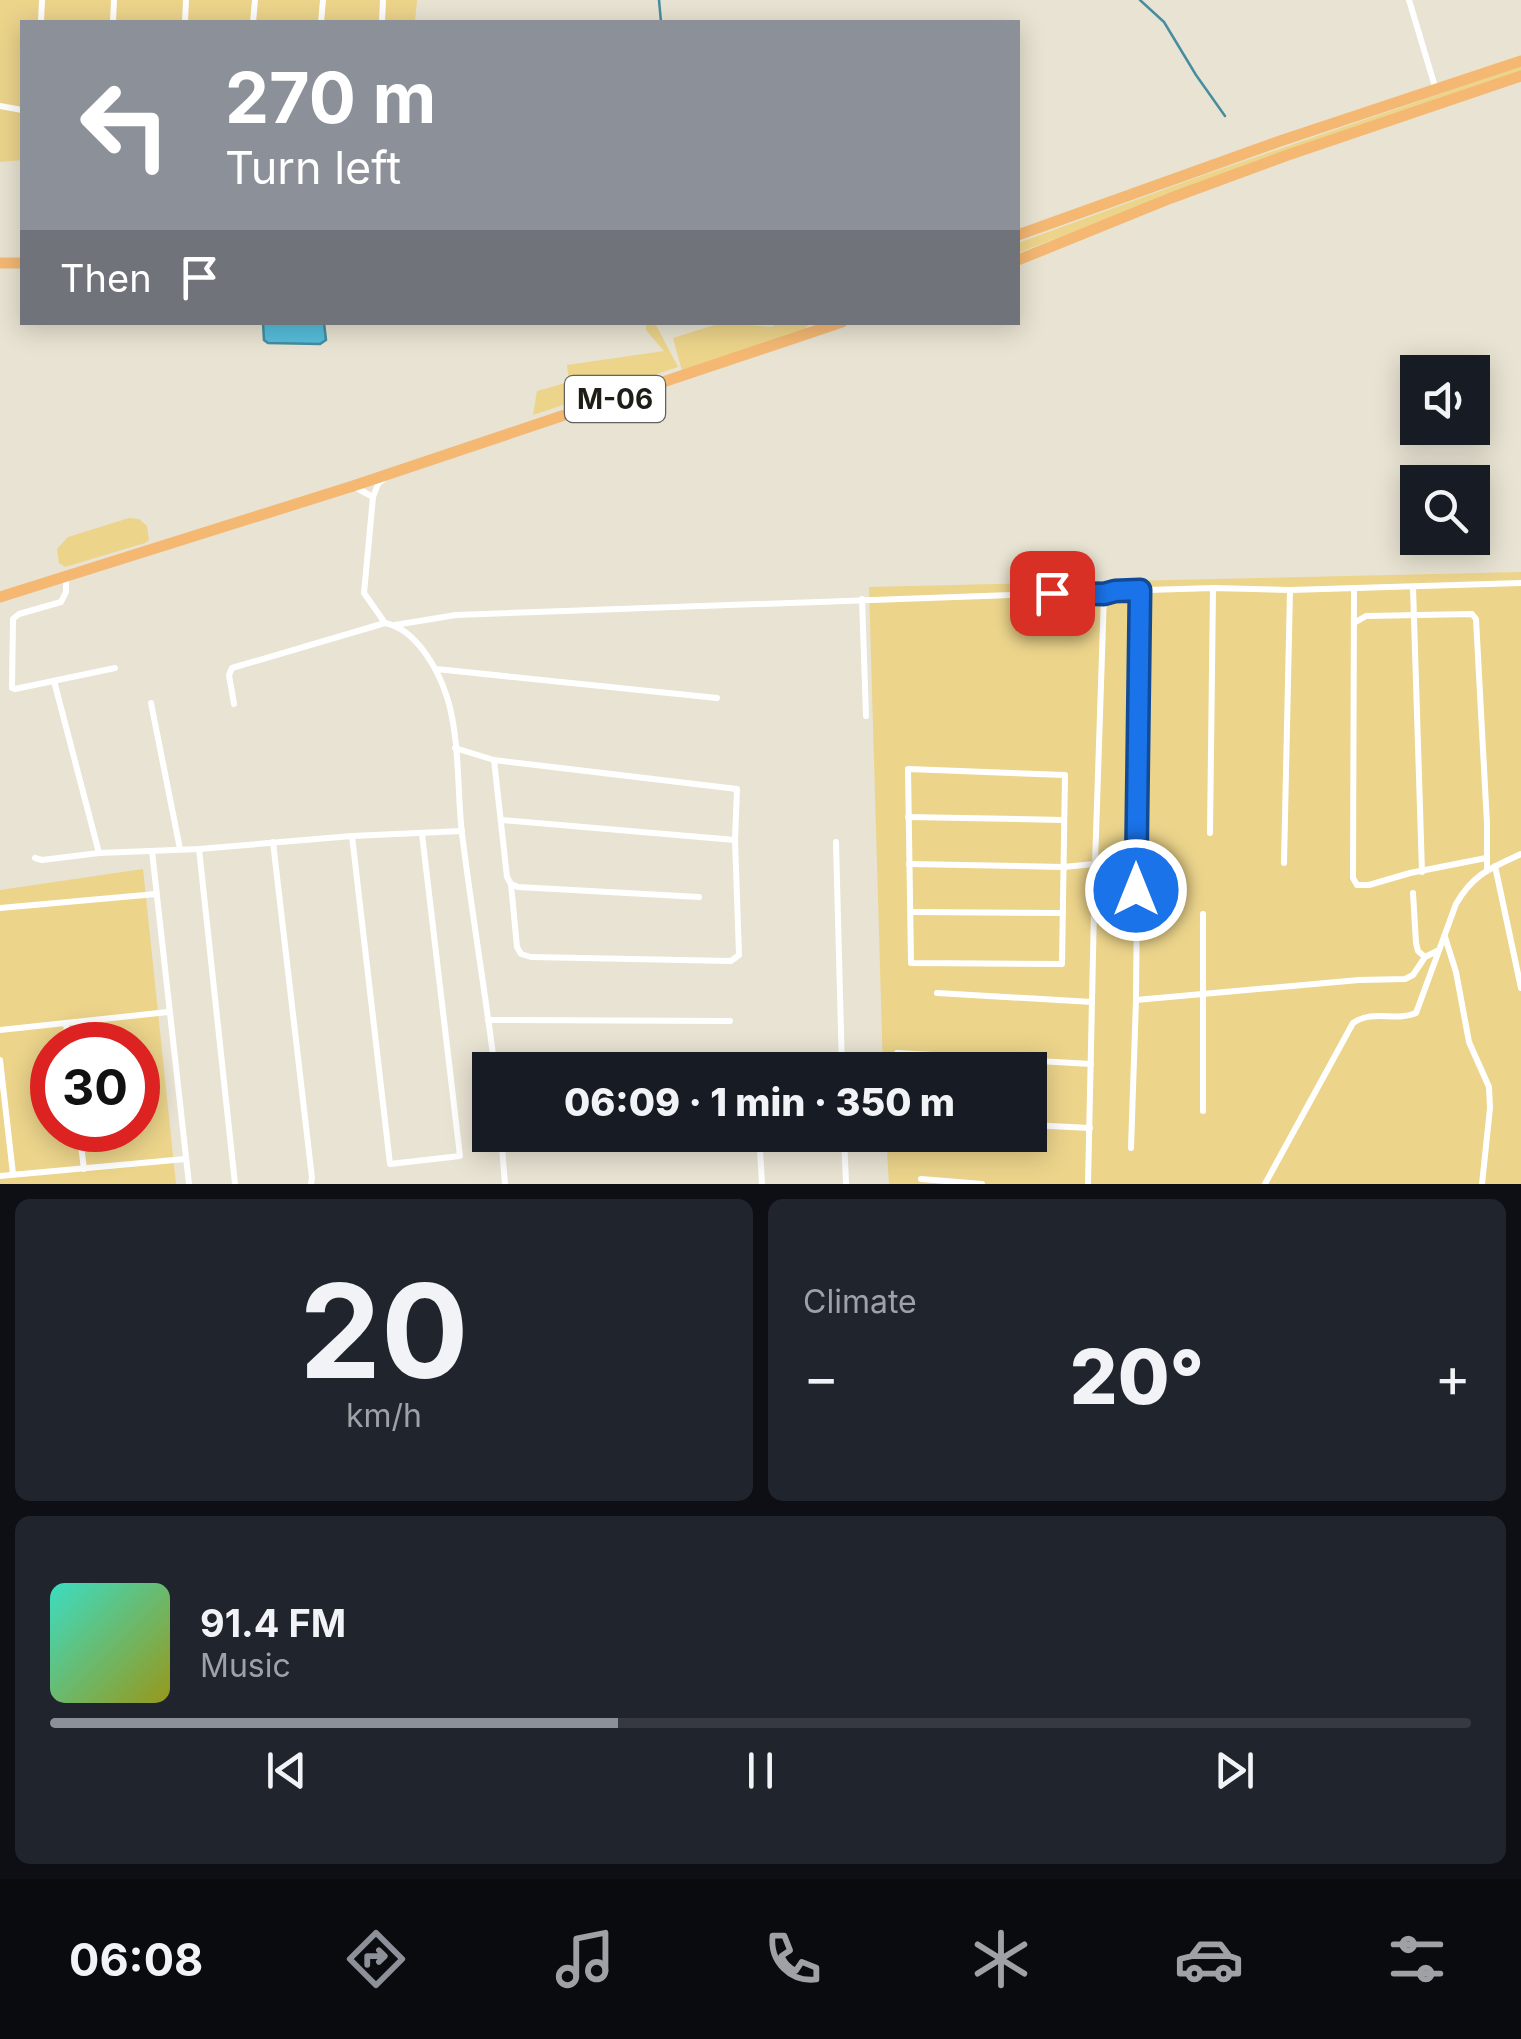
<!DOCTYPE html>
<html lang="en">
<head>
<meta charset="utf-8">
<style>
  body { margin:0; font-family:Inter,sans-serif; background:#20242c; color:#f1f3f6; height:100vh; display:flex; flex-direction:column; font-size:38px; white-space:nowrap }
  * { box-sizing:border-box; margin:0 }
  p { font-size:32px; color:#9ea1a6 }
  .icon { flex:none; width:55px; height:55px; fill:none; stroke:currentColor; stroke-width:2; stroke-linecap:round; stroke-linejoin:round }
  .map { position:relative; height:1184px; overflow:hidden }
  .panel { display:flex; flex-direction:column; gap:15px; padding:15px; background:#0d0f14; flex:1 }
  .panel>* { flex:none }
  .top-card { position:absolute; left:20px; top:20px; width:1000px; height:305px; border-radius:0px; box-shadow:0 5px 25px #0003; background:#8c9099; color:#fff; overflow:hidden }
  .controls { position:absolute; left:1400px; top:355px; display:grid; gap:20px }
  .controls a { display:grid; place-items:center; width:90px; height:90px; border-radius:0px; background:#171b24; box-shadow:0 5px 25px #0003; font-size:50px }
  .speed { position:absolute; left:30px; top:1022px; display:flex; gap:20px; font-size:50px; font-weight:700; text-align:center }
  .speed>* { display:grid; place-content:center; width:130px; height:130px; border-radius:50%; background:#171b24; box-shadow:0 5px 25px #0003; line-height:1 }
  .speed .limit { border:15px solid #d22; background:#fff; color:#111 }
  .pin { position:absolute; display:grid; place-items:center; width:85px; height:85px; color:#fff; margin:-42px; border-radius:20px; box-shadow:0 5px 15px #0006 }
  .me { position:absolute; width:110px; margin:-55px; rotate:0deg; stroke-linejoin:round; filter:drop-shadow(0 0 8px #0008) }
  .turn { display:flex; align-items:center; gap:35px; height:210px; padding:0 40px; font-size:45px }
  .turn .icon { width:130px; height:130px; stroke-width:2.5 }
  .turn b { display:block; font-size:70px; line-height:85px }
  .then { display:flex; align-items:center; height:95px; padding:0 40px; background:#0003; gap:20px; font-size:38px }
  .big { font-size:75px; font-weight:800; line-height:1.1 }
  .panel .card { flex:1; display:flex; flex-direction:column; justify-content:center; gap:15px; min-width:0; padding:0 35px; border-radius:15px; background:#20242c }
  .panel .dial { align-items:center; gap:0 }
  .dial b { font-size:130px; line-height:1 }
  .song { display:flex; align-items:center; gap:30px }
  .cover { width:120px; height:120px; border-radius:15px; background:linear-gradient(135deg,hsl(170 70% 55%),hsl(60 70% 35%)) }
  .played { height:10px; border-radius:5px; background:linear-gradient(90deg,#8c9099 40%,#363941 40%) }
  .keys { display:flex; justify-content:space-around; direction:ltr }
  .heat { display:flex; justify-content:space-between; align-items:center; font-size:55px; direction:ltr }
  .panel .tiles { flex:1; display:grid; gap:15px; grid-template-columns:1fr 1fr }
  .card:last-child { grid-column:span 2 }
  .trip { position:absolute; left:472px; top:1052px; width:575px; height:100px; border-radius:0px; background:#171b24; box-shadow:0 5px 25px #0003; font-weight:800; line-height:100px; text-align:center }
  .dock { display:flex; height:160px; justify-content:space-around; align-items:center; background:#090b0e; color:#9ea1a6 }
  .dock .icon { width:70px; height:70px }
  .dock .current { color:#8c9099 }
  .dock b { font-size:45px; color:#f1f3f6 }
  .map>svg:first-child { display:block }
</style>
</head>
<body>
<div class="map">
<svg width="1521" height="1184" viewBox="0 0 1521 1184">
  <rect width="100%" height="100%" fill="#e8e3d2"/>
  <g fill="#ecd48b" fill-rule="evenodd">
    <path d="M 0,0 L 417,0 L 415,22 L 22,22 L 22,160 L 0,162 Z"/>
    <path d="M 1521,66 L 1521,71 L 1206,181 L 1018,253 L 1018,243 L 1204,175 Z"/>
    <path d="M 646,323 L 655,323 L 678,367 L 533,415 L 537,391 L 569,382 L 567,365 L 664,351 L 646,330 Z"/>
    <path d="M 721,323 L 773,327 L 774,323 L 811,323 L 803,330 L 682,371 L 673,338 Z"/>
    <path d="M 129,518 L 139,519 L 147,526 L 149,540 L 145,543 L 65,567 L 59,563 L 57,549 L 68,537 Z"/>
    <path d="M 1521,572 L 1521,1184 L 889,1184 L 886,1135 L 1030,1135 L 1030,1070 L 883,1070 L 869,587 Z"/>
    <path d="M 143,869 L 176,1184 L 0,1184 L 0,890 ZM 52,1045 L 138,1045 L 138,1130 L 52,1130 Z"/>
  </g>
  <path fill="#56bddb" stroke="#468da0" stroke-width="2.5" d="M 263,323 L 324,323 L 326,340 L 320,344 L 268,343 L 264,340 Z"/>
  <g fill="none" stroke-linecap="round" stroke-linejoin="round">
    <g stroke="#468da0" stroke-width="2.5">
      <path d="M 659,0 L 661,22"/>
      <path d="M 1140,0 L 1164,22 L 1196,75 L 1225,116"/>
    </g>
    <g stroke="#fff" stroke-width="6">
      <path d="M 1409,0 L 1436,90"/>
      <path d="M 41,22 L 42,0"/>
      <path d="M 113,22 L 114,0"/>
      <path d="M 185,22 L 186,0"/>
      <path d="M 253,22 L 255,0"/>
      <path d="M 321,22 L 323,0"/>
      <path d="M 382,22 L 383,0"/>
      <path d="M 0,106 L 22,110"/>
      <path d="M 386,477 L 378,484 L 373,497 L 364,593 L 385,623 C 416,629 438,669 447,697 C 460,738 457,790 462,834 C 472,913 485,991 495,1070"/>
      <path d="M 353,486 L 373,497"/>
      <path d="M 66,577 L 66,592 L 61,602 L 19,614 L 13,619 L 12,688 L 15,689 L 115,668"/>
      <path d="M 1413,587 L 1422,872"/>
      <path d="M 1354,588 L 1353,878 L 1357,885 L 1369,885 L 1410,873 L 1486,858"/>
      <path d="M 862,599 L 866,716"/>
      <path d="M 1354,623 L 1366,616 L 1472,614 L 1476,619 L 1487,824 L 1487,869"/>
      <path d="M 395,625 L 456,615 L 1091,592 L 1104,594 L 1115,591 L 1213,588 L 1290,590 L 1521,583"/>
      <path d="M 436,669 L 717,698"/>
      <path d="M 54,681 L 99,853"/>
      <path d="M 151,703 L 180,849"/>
      <path d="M 234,704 L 229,675 L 232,668 L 385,623"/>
      <path d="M 455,748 L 494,760 L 737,789 L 735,840 L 739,955 L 731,961 L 531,957 L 521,954 L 517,947 L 511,884"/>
      <path d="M 494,760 L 507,877 L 511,884 L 518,887 L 699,897"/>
      <path d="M 908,769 L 1065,775 L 1062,964 L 911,963 Z"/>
      <path d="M 908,817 L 1064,820"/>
      <path d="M 502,820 L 735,840"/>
      <path d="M 1210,833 L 1213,588"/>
      <path d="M 352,836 L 390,1164 L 460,1156 L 422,834"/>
      <path d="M 273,842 L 312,1178 L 311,1184"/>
      <path d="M 836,842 L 842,1070"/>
      <path d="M 199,849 L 235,1184"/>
      <path d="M 152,851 L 189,1184"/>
      <path d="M 35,858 L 42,860 L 99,853 L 199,849 L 352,836 L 462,831"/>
      <path d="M 1284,863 L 1290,590"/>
      <path d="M 909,864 L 1063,867 L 1095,864"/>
      <path d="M 1495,866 L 1521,988"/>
      <path d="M 1413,893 L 1416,943 L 1418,951 L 1425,957"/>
      <path d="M 0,908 L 156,894"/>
      <path d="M 911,912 L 1063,913"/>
      <path d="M 1445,937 L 1456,972 L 1469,1042 L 1489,1087 L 1490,1108 L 1482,1184"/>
      <path d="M 937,993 L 1092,1002"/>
      <path d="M 1136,1000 L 1359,980 L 1405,979 L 1413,975 L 1425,957 L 1437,951"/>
      <path d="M 488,1020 L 730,1021"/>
      <path d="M 66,1023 L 68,1045"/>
      <path d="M 0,1030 L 168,1012"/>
      <path d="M 897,1053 L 1091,1064"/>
      <path d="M 0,1060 L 13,1174"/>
      <path d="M 517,1070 L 550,1068 L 651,1069 L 782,1064"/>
      <path d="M 1203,1111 L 1203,914"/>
      <path d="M 1030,1125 L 1090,1128"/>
      <path d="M 79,1130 L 84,1169"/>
      <path d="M 501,1135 L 505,1184"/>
      <path d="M 844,1135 L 846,1184"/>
      <path d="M 502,1147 L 754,1146 L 760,1150 L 762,1184"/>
      <path d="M 1131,1148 L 1136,1000 L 1140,590"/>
      <path d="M 0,1176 L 185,1159"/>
      <path d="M 921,1179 L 982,1184"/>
      <path d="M 1088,1184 L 1095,864 L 1104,594"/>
      <path d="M 1265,1184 L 1353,1023 C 1373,1009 1396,1022 1416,1013 L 1456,904 C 1473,874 1491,868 1521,854"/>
    </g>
    <g stroke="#f4b873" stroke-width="11">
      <path d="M 1018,235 L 1280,141 L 1521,61"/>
      <path d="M 1018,260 L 1171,198 L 1285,156 L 1521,76"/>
      <path d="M 0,263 L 22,263"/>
      <path d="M 0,597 L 353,486 L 842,322"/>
    </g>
  </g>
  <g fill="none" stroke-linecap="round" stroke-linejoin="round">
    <g stroke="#114b97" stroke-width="25">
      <path id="route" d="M 1052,593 L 1104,594 L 1115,591 L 1140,590 L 1136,890"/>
    </g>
    <use href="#route" stroke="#1a73e8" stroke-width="18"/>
  </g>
  <g text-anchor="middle" stroke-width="8" stroke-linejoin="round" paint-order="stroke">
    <rect fill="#fff" stroke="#62615d" stroke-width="2.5" x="565" y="376" width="100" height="46" rx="8"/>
    <g font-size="28" font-weight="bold" fill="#1f1d17">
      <text x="615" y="409">М-06</text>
    </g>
  </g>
</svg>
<div class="controls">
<a><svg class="icon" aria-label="sound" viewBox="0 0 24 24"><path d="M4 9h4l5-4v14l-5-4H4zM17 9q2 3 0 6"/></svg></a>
<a><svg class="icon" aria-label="search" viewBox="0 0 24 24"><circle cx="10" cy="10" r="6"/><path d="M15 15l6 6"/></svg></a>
</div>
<div class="speed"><div class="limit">30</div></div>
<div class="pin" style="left:1052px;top:593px;background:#d93025"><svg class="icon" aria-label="arrive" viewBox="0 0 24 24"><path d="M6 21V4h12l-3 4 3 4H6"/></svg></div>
<svg class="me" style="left:1136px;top:890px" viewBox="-20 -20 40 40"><circle r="17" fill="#1a73e8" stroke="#fff" stroke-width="3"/><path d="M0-11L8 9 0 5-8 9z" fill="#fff"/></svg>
<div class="trip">06:09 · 1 min · 350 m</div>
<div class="top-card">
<div class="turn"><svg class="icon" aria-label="left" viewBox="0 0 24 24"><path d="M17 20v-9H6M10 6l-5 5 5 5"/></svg><div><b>270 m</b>Turn left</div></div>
<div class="then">Then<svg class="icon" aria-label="arrive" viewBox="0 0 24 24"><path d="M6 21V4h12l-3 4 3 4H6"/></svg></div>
</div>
</div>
<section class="panel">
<div class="tiles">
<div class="card dial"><b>20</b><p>km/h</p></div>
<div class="card"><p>Climate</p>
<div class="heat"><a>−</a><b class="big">20°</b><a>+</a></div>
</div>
<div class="card">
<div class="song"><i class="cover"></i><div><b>91.4 FM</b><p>Music</p></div></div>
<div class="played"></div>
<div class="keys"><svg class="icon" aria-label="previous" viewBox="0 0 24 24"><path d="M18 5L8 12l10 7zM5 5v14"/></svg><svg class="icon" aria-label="pause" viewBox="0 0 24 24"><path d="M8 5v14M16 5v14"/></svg><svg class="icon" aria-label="next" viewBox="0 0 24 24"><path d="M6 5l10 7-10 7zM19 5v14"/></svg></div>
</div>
</div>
</section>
<nav class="dock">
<b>06:08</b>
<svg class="icon current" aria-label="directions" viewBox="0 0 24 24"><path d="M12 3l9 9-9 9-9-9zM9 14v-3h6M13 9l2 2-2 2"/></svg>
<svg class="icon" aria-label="music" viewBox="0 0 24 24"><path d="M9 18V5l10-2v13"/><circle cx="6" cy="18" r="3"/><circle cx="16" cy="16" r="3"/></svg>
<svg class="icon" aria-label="phone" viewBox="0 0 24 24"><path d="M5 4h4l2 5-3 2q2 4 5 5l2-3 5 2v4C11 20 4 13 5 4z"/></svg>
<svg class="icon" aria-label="climate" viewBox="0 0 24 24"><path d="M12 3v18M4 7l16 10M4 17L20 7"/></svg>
<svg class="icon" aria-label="car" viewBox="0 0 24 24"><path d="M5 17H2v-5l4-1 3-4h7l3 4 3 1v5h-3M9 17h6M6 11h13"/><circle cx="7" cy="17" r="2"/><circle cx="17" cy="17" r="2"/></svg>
<svg class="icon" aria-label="filters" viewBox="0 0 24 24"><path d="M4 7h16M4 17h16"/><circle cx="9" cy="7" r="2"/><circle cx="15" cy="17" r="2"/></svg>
</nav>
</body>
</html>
